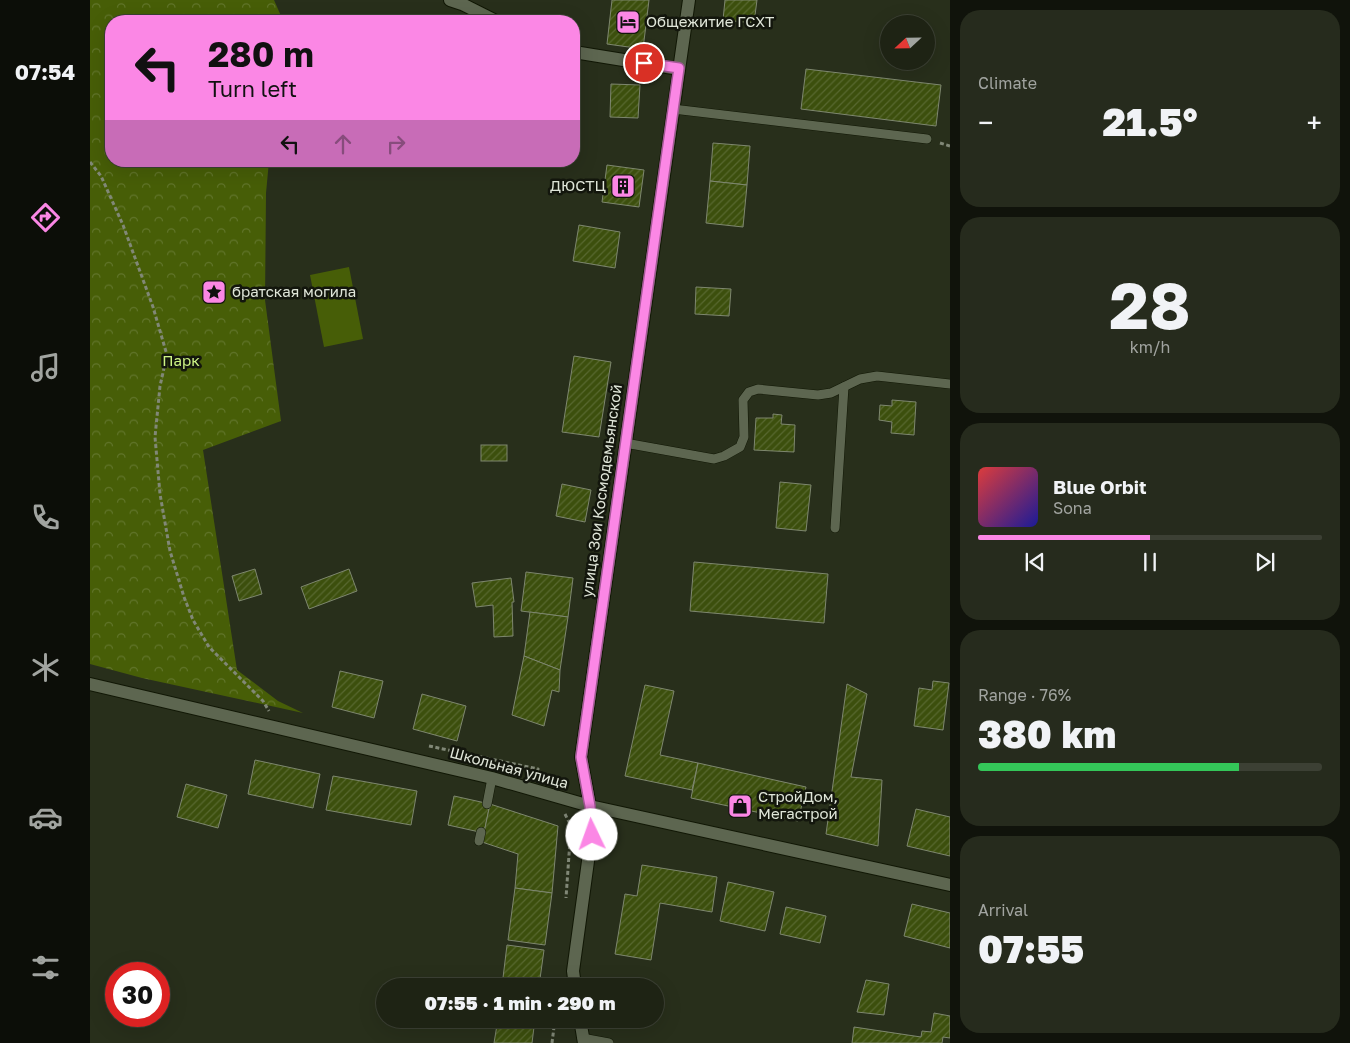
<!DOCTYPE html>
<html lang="en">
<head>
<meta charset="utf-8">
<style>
  body { margin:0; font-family:"Golos Text",sans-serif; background:#262b1d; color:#f1f3f6; height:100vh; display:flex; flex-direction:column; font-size:19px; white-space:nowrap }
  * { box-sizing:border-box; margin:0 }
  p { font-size:16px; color:#a1a4a0 }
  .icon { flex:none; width:28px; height:28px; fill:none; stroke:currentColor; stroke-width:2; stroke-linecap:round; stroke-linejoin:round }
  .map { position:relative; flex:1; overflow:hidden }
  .drawer { display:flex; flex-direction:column; gap:10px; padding:10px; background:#10130b; width:400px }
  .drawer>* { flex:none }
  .hud { position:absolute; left:15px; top:15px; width:475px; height:152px; border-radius:20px; box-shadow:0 5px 20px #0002,0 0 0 1px #3c4034; background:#fb87e5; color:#111; overflow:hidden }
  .needle { width:32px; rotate:248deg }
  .buttons { position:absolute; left:790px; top:15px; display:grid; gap:10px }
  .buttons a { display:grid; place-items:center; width:55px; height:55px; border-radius:50%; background:#1e2314; box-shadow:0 5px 20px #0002,0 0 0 1px #3c4034; font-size:25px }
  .speed { position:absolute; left:15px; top:962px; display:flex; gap:10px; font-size:25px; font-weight:700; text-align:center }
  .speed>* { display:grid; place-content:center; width:65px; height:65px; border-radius:50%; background:#1e2314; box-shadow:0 5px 20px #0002,0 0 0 1px #3c4034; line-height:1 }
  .speed .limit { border:8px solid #d22; background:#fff; color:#111 }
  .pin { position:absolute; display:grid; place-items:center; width:42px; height:42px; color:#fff; margin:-21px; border:2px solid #fff; border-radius:50%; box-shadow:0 1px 5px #0007 }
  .me { position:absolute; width:55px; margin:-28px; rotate:357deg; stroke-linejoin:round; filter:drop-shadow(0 0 4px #0008) }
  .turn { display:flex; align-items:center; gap:18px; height:105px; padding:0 20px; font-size:22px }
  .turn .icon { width:65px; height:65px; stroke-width:2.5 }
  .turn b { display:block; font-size:35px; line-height:42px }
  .lanes { display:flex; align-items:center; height:48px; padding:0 20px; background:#0003; justify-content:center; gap:25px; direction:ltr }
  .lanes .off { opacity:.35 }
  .big { font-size:38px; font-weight:800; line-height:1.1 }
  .drawer .tile { flex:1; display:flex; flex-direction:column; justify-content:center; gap:8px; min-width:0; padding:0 18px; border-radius:20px; background:#262b1d }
  .drawer .dial { align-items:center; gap:0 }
  .dial b { font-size:65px; line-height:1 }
  .song { display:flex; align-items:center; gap:15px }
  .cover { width:60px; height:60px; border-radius:8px; background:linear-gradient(135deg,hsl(0 70% 55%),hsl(240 70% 35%)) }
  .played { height:5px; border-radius:2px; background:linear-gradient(90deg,#fb87e5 50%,#3c4034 50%) }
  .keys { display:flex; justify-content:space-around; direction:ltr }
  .heat { display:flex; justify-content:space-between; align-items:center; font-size:28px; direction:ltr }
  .charge { height:8px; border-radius:4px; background:linear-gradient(90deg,#34c759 76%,#3c4034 0) }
  .trip { position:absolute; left:286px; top:978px; width:288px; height:50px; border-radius:25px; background:#1e2314; box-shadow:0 5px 20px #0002,0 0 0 1px #3c4034; font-weight:800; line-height:50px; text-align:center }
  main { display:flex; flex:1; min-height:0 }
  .tab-bar { display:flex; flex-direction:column; width:90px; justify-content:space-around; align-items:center; background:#0c0e08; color:#a1a4a0 }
  .tab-bar .icon { width:35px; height:35px }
  .tab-bar .active { color:#fb87e5 }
  .tab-bar b { font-size:22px; color:#f1f3f6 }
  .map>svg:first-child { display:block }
</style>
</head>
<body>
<main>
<nav class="tab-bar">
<b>07:54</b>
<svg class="icon active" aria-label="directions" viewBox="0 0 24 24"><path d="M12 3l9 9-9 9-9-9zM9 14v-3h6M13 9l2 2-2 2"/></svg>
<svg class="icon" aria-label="music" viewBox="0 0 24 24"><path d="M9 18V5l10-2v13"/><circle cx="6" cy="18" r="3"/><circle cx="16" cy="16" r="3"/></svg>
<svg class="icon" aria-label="phone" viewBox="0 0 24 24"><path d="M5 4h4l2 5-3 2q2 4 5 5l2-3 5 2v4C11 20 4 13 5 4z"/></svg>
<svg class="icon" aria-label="climate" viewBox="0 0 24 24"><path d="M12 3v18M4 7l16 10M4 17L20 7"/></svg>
<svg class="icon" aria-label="car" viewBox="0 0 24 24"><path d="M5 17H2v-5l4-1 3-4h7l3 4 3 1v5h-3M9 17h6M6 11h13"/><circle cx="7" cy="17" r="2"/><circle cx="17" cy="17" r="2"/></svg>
<svg class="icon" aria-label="filters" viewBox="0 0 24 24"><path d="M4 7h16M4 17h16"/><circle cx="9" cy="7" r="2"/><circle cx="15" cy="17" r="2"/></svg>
</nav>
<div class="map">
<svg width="860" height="1043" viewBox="0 0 860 1043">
  <defs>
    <pattern id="forest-crowns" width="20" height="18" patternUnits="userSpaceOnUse" patternTransform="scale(1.25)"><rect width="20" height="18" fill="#475e07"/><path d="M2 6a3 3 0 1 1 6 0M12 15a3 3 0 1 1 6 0" fill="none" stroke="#61752b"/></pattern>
    <pattern id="building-hatch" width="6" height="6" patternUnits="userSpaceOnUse" patternTransform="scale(1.25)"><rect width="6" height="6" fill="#3c4f0d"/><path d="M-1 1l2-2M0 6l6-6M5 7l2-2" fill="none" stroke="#586830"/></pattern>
  </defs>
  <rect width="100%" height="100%" fill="#282f1b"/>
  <path fill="#475e07" d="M 259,267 L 273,339 L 234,347 L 220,275 Z"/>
  <path fill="url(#forest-crowns)" d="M 0,0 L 184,0 L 191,16 L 191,21 L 21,21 L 21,161 L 179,161 L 176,193 L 175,300 L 191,421 L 113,450 L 147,670 L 188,701 L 213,713 L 52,678 L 0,664 Z"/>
  <g fill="url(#building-hatch)" stroke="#7e876f">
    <path d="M 522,0 L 559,0 L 553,49 L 517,44 Z"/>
    <path d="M 635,0 L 667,0 L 664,23 L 633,20 Z"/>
    <path d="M 716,69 L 851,85 L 846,126 L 711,109 Z"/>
    <path d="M 521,84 L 550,85 L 548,118 L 520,117 Z"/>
    <path d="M 623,143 L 660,146 L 657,185 L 620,181 Z"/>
    <path d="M 517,165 L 554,170 L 549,207 L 512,202 Z"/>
    <path d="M 620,181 L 657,185 L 653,227 L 616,223 Z"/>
    <path d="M 489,225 L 530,232 L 525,268 L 483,261 Z"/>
    <path d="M 606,287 L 641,289 L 639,316 L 605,314 Z"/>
    <path d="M 484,356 L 521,362 L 509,437 L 472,432 Z"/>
    <path d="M 802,400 L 826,402 L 824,435 L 801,433 L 802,422 L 789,420 L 790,405 L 802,406 Z"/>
    <path d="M 683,414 L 692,415 L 691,424 L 705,425 L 704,452 L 664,450 L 666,418 L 683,418 Z"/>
    <rect x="391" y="445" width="26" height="16"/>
    <path d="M 690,482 L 721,485 L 716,531 L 686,528 Z"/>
    <path d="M 472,484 L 501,490 L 495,522 L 466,516 Z"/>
    <path d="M 604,562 L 738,574 L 734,623 L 600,611 Z"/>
    <path d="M 165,569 L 172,594 L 149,601 L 142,576 Z"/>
    <path d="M 259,569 L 267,591 L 219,609 L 211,587 Z"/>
    <path d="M 436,572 L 483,578 L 478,617 L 431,611 Z"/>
    <path d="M 421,578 L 424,602 L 422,602 L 423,636 L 404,637 L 403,605 L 386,607 L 382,583 Z"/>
    <path d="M 440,612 L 478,617 L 470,670 L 434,656 Z"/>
    <path d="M 434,656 L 470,670 L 469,692 L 462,690 L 454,726 L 422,715 Z"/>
    <path d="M 250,671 L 293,681 L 284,718 L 242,707 Z"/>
    <path d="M 843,681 L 859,683 L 853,730 L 824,726 L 829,688 L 842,690 Z"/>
    <path d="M 757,684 L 777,694 L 761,777 L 792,780 L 788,846 L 736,834 Z"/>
    <path d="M 555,685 L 584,691 L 570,755 L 608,763 L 602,790 L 535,776 Z"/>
    <path d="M 332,694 L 376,706 L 367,741 L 323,729 Z"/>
    <path d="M 165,760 L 230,774 L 223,808 L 158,794 Z"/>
    <path d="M 608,763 L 716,787 L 708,821 L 601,798 Z"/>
    <path d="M 243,776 L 327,791 L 321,825 L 236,810 Z"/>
    <path d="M 96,784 L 137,795 L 128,828 L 87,817 Z"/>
    <path d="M 364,796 L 400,804 L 394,833 L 358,825 Z"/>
    <path d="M 400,804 L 468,826 L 462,893 L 425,888 L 428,854 L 392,842 Z"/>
    <path d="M 826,809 L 860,817 L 860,856 L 817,846 Z"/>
    <path d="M 552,865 L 627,877 L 622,912 L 570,903 L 561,960 L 525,954 L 535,894 L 547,896 Z"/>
    <path d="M 638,882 L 684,892 L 675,931 L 630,921 Z"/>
    <path d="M 425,888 L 462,893 L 455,945 L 418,940 Z"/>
    <path d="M 822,904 L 860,913 L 860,948 L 814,936 Z"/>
    <path d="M 696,907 L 736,916 L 730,943 L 690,934 Z"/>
    <path d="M 417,945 L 454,950 L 449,986 L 412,986 Z"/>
    <path d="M 776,980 L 799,984 L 794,1015 L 767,1012 Z"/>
    <path d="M 844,1013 L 860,1016 L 860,1038 L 853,1037 L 852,1043 L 762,1043 L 764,1027 L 831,1037 L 832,1031 L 841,1032 Z"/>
    <path d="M 408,1019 L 445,1019 L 442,1043 L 404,1043 Z"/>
  </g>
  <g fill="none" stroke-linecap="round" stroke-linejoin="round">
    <g stroke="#111705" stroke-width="10">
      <g id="lane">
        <path d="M 583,109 L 837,139"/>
        <path d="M 535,443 L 624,459 L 634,456 L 650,447 L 654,437 L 653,400 L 659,392 L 668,389 L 728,395 L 741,393 L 770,379 L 787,376 L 860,384"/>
        <path d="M 745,528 L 754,387"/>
        <path d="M 397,804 L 402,778"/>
        <path d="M 389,841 L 391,832"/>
        <path d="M 492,1038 L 519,1043"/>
      </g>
    </g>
    <g stroke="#111705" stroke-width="14">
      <g id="street">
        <path d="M 360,0 L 372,4 L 406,21"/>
        <path d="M 484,52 L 589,69"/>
        <path d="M 485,986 L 483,971 L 502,832 L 500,806 L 491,757 L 599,0"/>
        <path d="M 490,1019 L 494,1043"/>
      </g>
    </g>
    <g stroke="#111705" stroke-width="14">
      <path id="secondary" d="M 0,684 L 402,778 L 500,806 L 860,885"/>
    </g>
    <g stroke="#818877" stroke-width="3" stroke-dasharray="4 2.5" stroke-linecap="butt">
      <path d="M 850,143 L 860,146"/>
      <path d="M 0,162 L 11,176 L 33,225 L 63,307 L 77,355 L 70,386 L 65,437 L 70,494 L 80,551 L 94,597 L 103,620 L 119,647 L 173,701 L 179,711"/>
      <path d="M 339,746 L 448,769 L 446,776"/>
      <path d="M 475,814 L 481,826 L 476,898"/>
      <path d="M 462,1043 L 465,1019"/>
    </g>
    <use href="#lane" stroke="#5d6650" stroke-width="9"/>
    <use href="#street" stroke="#5d6650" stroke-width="12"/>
    <use href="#secondary" stroke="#5d6650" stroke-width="12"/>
  </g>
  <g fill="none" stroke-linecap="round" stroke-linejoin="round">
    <g stroke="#a35895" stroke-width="12">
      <path id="route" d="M 502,835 L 500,806 L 491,757 L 589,68 L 554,63"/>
    </g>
    <use href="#route" stroke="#fb87e5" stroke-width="9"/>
  </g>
  <defs>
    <g id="hotel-square" transform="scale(1.25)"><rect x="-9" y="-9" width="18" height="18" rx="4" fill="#fb87e5" stroke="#13160d"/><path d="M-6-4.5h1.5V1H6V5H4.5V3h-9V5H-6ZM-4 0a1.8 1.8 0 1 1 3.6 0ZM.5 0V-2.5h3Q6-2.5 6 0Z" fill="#111"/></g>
    <g id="building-square" transform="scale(1.25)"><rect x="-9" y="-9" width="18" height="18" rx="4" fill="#fb87e5" stroke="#13160d"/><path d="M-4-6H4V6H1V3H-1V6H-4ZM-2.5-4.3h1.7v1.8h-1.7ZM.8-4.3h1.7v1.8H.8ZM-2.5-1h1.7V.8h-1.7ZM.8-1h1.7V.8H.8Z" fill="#111"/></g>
    <g id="sight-square" transform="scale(1.25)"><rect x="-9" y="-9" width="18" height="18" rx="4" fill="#fb87e5" stroke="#13160d"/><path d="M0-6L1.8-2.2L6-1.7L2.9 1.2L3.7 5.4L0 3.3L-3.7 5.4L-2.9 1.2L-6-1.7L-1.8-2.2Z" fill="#111"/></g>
    <g id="shop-square" transform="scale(1.25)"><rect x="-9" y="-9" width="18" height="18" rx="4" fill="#fb87e5" stroke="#13160d"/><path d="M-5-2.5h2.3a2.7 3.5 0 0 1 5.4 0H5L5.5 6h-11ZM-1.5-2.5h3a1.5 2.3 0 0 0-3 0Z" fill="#111"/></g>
  </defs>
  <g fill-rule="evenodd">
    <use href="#hotel-square" x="538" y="22"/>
    <use href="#building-square" x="533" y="186"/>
    <use href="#sight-square" x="124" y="292"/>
    <use href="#shop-square" x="650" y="806"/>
  </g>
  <g text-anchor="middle" stroke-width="5" stroke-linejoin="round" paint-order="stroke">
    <g font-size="15" fill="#e0e6d9" stroke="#13160d" text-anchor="start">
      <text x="556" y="27">Общежитие ГСХТ</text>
      <text x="516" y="191" text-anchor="end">ДЮСТЦ</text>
      <text x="142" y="297">братская могила</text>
      <text x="668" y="802">СтройДом,<tspan x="668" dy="17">Мегастрой</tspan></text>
    </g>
    <g font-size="15" fill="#cef485" stroke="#13160d">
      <text x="91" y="366">Парк</text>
    </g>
    <g font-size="15" fill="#e0e6d9" stroke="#13160d">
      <text transform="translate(512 491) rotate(-82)" y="5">улица Зои Космодемьянской</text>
      <text transform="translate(419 768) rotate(15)" y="5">Школьная улица</text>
    </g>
  </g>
</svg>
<div class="buttons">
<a><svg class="needle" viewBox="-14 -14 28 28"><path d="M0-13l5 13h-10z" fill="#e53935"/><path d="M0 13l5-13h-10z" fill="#a1a4a0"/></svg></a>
</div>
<div class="speed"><div class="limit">30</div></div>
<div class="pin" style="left:554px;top:63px;background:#d93025"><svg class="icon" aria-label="arrive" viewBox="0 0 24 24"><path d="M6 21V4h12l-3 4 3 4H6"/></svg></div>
<svg class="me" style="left:502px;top:835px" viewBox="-20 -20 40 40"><circle r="19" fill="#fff"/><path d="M0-13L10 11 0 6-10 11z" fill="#fb87e5"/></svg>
<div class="trip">07:55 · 1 min · 290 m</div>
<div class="hud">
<div class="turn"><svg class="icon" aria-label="left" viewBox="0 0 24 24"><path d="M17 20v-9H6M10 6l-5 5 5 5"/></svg><div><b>280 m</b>Turn left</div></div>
<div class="lanes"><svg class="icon" aria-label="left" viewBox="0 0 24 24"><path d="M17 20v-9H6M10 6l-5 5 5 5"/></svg><svg class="icon off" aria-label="ahead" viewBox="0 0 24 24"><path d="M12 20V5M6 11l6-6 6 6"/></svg><svg class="icon off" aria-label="right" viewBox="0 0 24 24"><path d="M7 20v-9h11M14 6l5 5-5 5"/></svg></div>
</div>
</div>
<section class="drawer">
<div class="tile"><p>Climate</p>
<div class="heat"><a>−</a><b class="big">21.5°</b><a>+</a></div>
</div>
<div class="tile dial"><b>28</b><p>km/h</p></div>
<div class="tile">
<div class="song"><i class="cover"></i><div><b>Blue Orbit</b><p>Sona</p></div></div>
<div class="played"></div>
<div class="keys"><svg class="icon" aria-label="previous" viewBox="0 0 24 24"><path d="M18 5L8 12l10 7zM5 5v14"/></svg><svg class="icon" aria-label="pause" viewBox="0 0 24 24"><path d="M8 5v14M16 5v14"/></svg><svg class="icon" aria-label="next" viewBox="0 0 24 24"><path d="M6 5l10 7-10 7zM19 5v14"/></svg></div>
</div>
<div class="tile"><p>Range · 76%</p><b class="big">380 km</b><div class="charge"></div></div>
<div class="tile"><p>Arrival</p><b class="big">07:55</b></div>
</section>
</main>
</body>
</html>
